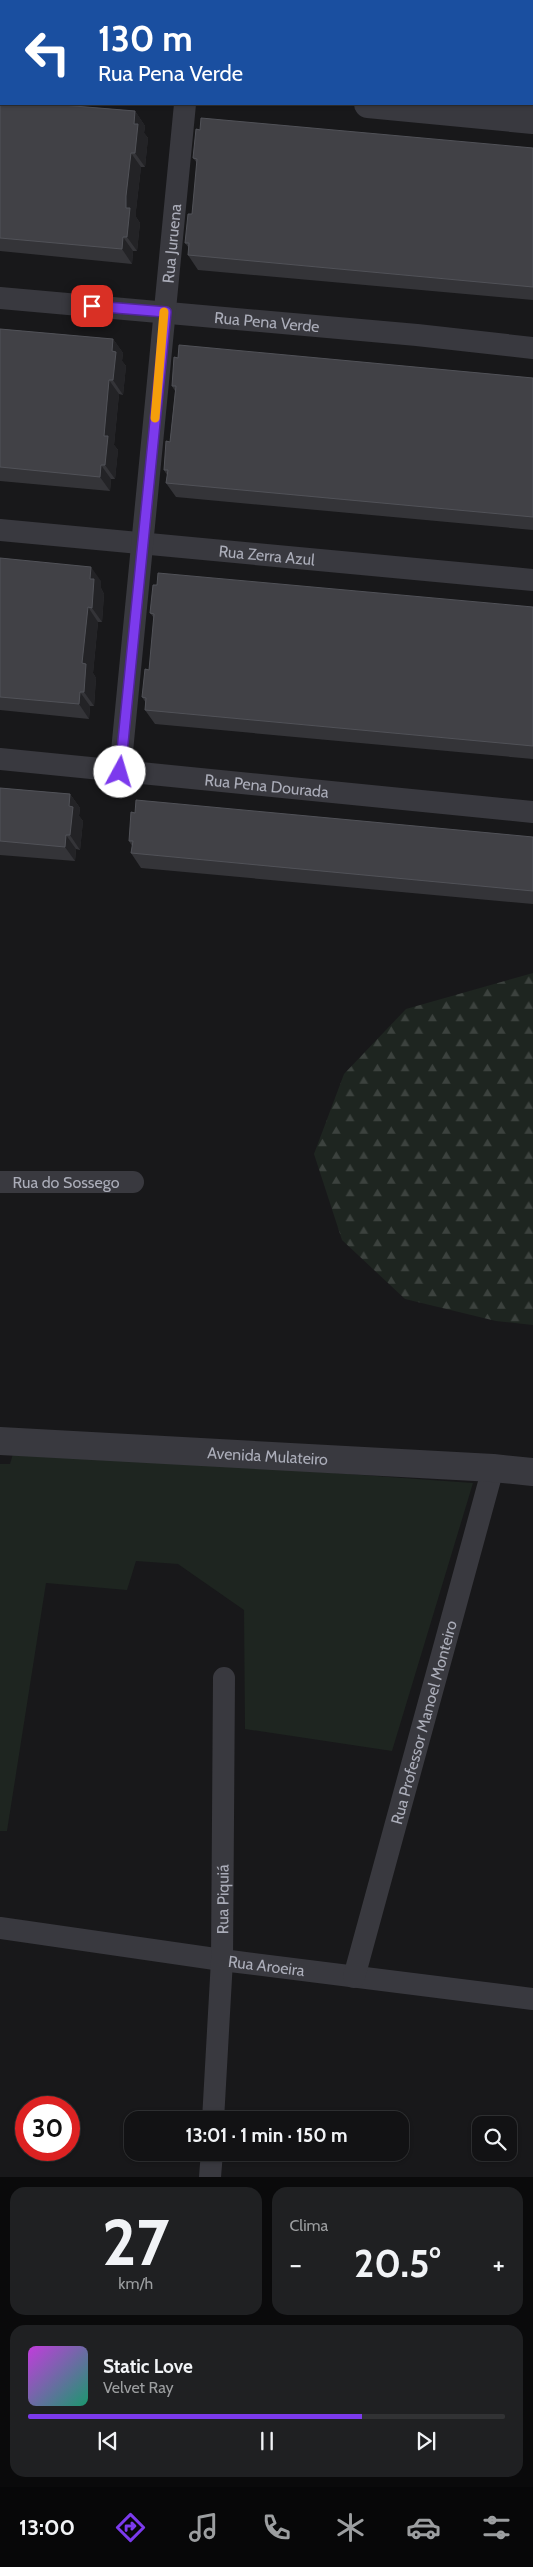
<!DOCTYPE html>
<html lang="pt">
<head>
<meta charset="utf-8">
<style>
  body { margin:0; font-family:Cabin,sans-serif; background:#1f2022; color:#f1f3f6; height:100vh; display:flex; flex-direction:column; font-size:19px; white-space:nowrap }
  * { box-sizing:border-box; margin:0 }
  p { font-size:16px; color:#9c9ea0 }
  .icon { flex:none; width:28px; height:28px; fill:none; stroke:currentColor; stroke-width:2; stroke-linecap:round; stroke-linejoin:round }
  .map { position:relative; height:2177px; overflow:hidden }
  .drawer { display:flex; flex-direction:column; gap:10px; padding:10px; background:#0a0a0b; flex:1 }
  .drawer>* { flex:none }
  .hud { position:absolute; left:0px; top:0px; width:534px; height:105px; box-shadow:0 1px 4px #0004,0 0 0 1px #313234; background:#1a4fa0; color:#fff; overflow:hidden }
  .controls { position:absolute; left:472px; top:2116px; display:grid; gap:10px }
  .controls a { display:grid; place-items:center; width:45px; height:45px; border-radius:10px; background:#121214; box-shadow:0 1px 4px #0004,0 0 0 1px #313234; font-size:25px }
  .speed { position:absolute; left:15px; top:2096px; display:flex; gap:10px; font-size:25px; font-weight:700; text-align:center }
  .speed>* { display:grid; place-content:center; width:65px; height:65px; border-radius:50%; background:#121214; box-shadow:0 1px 4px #0004,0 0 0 1px #313234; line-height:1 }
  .speed .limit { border:8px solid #d22; background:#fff; color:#111 }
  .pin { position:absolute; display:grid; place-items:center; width:42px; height:42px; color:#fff; margin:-21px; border-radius:10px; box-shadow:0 2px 8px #0006 }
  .me { position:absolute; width:55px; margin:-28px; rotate:6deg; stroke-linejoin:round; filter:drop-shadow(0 0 4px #0008) }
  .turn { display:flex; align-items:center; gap:18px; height:105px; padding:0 15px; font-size:22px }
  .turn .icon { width:65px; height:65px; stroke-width:2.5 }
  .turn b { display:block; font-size:35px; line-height:42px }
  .big { font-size:38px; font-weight:800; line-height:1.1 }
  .drawer .widget { flex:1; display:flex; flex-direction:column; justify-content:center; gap:8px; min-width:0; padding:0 18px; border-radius:15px; background:#1f2022 }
  .drawer .dial { align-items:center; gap:0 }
  .dial b { font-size:65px; line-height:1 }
  .song { display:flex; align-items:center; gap:15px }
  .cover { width:60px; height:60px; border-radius:8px; background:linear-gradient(135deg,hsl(290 70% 55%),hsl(160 70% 35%)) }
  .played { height:5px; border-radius:2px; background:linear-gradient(90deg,#7c3aed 70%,#313234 70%) }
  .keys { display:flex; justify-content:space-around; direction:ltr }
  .heat { display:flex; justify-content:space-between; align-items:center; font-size:28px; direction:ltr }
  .drawer .tiles { flex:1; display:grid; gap:10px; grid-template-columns:1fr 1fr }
  .widget:last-child { grid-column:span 2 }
  .trip { position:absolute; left:124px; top:2111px; width:285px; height:50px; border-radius:15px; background:#121214; box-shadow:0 1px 4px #0004,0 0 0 1px #313234; font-weight:800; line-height:50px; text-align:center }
  .menu { display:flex; height:80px; justify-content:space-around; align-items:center; background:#070708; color:#9c9ea0 }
  .menu .icon { width:35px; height:35px }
  .menu .active { color:#7c3aed }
  .menu b { font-size:22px; color:#f1f3f6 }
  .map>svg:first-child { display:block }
</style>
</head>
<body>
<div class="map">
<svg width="533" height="2177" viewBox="0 0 533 2177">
  <defs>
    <pattern id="forest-firs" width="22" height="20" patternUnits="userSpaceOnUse" patternTransform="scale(1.25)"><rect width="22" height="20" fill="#1e2520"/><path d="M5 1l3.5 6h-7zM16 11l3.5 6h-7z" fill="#3c423e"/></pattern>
  </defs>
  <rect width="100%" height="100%" fill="#18181a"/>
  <path fill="#1e2520" d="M 14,1450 L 473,1483 L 392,1751 L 245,1729 L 244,1610 L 178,1564 L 136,1561 L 127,1590 L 46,1583 L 7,1831 L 0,1831 L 0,1464 L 10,1464 Z"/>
  <path fill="url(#forest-firs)" d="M 533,973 L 533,1325 L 496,1321 L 405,1299 L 342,1240 L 314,1154 L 344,1074 L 406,1009 Z"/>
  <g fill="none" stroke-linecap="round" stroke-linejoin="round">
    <g stroke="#39393f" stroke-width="22">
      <path d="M 197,1 L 198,0"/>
      <path id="s1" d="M 0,298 L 417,335 L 533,348"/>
      <path id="s2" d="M 0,530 L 533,580"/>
      <path id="s3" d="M 0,759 L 533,812"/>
      <path id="s4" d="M 120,772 L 185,104"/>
      <path id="s5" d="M 0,1182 L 133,1182"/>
      <path id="s6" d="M 0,1928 L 222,1960 L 533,1999"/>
      <path id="s7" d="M 354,1977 L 493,1468"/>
      <path id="s8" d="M 213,2120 L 222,1960 L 224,1678"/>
      <path d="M 210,2177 L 212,2152"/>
    </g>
    <g stroke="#39393f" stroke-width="28">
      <path d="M 0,36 L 1,36"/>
      <path d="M 0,69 L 1,69"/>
      <path d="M 532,86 L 533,86"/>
      <path d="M 368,104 L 533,120"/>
      <path id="s9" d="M 0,1441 L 493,1468 L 533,1472"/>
    </g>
  </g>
  <g fill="#343438">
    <path d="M 48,0 L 165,0 L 165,1 L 61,1 Z"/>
    <path d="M 0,99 L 135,111 L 145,126 L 144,133 L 148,138 L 145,167 L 141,167 L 136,210 L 136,217 L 140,223 L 137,251 L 133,251 L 132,264 L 0,251 Z"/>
    <path d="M 200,130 L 533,148 L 533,300 L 198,270 L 188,255 L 189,248 L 185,243 L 192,214 L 197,163 L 193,158 Z"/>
    <path d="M 0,329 L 113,339 L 123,353 L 122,361 L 126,366 L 123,395 L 119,394 L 114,445 L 118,450 L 115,479 L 111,479 L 110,491 L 0,481 Z"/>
    <path d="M 533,378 L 533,530 L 176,497 L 166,483 L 167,475 L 164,470 L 170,442 L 175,391 L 172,386 Z"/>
    <path d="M 0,558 L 101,581 L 101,588 L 104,594 L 102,622 L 98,622 L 93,673 L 96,678 L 94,706 L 90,706 L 89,719 L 0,710 Z"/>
    <path d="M 533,607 L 533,759 L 155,724 L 145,710 L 146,703 L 142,697 L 149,670 L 154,618 L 150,613 Z"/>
    <path d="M 0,788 L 70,794 L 80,808 L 79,816 L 83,821 L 80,850 L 76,849 L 75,861 L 0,855 Z"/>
    <path d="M 533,837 L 533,904 L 141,868 L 131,853 L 132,846 L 129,841 Z"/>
  </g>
  <g fill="#232326">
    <path d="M 157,0 L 165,0 L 165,1 L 158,1 Z"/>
    <path d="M 135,111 L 145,126 L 144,133 L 148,138 L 145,167 L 135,153 L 134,124 Z"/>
    <path d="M 131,153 L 141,167 L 136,210 L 136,217 L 140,223 L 137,251 L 127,237 L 126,208 L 126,196 Z"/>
    <path d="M 123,237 L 133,251 L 132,264 L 122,249 Z"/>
    <path d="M 113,339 L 123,353 L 122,361 L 126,366 L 123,395 L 113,380 L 112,351 Z"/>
    <path d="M 109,380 L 119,394 L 114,445 L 118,450 L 115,479 L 105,465 L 104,436 Z"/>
    <path d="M 101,465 L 111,479 L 110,491 L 100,477 Z"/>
    <path d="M 91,567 L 101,581 L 101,588 L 104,594 L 102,622 L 92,608 L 90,579 Z"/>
    <path d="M 88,607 L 98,622 L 93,673 L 96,678 L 94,706 L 84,692 L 82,663 Z"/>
    <path d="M 80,692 L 90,706 L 89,719 L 79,704 Z"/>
    <path d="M 70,794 L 80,808 L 79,816 L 83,821 L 80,850 L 70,835 L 69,806 Z"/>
    <path d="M 66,835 L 76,849 L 75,861 L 65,847 Z"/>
  </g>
  <g fill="#414146" stroke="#515258">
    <path d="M 221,0 L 533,0 L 533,32 L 532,1 L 221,1 Z"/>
    <path d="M 0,99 L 1,99 L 1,104 L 50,104 L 135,111 L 134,124 L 138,124 L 135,153 L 131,153 L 126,196 L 126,208 L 130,208 L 127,237 L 123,237 L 122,249 L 0,238 Z"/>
    <path d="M 201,118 L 533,148 L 533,287 L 188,255 L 189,243 L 185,243 L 188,214 L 192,214 L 197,159 L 193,158 L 196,129 L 200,130 Z"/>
    <path d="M 0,329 L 113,339 L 112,351 L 116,352 L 113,380 L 109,380 L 104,436 L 108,436 L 105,465 L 101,465 L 100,477 L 0,467 Z"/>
    <path d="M 179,345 L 533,378 L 533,517 L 166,483 L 168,470 L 164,470 L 166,441 L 170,442 L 176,386 L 172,386 L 174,357 L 178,358 Z"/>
    <path d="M 0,558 L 91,567 L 90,579 L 94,579 L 92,608 L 88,607 L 82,663 L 86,664 L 84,692 L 80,692 L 79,704 L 0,697 Z"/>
    <path d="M 158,573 L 533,607 L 533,746 L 145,710 L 146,698 L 142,697 L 145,669 L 149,670 L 154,614 L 150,613 L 153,585 L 157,585 Z"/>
    <path d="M 0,788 L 70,794 L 69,806 L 73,807 L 70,835 L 66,835 L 65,847 L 0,841 Z"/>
    <path d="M 136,800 L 533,837 L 533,891 L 131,853 L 133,841 L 129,841 L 131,812 L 135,813 Z"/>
  </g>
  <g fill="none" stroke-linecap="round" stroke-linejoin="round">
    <g stroke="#51269a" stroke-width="12">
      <path id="route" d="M 92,306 L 166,312 L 120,772"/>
    </g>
    <use href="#route" stroke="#7c3aed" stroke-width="9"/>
    <path stroke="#f59e0b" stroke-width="9" d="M 155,418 L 164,312"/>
  </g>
  <g text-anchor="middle" stroke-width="5" stroke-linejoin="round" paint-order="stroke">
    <g font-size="16" fill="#abadb9" stroke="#131315">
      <text dy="6" stroke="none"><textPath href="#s4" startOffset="531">Rua Juruena</textPath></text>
      <text dy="6" stroke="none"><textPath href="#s1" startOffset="268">Rua Pena Verde</textPath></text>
      <text dy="6" stroke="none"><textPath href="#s2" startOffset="268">Rua Zerra Azul</textPath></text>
      <text dy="6" stroke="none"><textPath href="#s3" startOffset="268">Rua Pena Dourada</textPath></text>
      <text dy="6" stroke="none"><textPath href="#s5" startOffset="66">Rua do Sossego</textPath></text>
      <text dy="6" stroke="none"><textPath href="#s9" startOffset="268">Avenida Mulateiro</textPath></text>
      <text dy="6" stroke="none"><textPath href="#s7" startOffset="264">Rua Professor Manoel Monteiro</textPath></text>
      <text dy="6" stroke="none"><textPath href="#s8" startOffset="221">Rua Piquiá</textPath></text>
      <text dy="6" stroke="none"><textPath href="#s6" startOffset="269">Rua Aroeira</textPath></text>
    </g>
  </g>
</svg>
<div class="controls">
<a><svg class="icon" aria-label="search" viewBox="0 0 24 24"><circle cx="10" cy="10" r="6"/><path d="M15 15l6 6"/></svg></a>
</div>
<div class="speed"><div class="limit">30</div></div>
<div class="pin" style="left:92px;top:306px;background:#d93025"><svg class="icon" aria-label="arrive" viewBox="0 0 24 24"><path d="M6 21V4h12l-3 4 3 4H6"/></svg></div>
<svg class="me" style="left:120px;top:772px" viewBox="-20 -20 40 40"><circle r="19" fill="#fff"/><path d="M0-13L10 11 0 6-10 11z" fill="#7c3aed"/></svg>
<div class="trip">13:01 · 1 min · 150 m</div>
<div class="hud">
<div class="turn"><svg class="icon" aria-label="left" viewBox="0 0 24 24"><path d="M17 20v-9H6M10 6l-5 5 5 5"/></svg><div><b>130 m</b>Rua Pena Verde</div></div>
</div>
</div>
<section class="drawer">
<div class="tiles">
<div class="widget dial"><b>27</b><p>km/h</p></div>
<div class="widget"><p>Clima</p>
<div class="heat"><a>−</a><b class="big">20.5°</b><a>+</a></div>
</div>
<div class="widget">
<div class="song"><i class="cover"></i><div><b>Static Love</b><p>Velvet Ray</p></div></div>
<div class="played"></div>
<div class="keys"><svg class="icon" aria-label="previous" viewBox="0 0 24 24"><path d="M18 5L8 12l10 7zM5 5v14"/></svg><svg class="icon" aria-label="pause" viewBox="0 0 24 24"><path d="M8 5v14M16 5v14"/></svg><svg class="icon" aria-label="next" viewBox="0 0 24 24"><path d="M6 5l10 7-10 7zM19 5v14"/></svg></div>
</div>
</div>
</section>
<nav class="menu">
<b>13:00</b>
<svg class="icon active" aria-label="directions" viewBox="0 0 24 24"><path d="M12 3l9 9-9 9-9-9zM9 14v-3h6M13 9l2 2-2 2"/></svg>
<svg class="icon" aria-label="music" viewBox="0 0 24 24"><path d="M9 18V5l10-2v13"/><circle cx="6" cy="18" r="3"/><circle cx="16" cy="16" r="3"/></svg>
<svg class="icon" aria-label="phone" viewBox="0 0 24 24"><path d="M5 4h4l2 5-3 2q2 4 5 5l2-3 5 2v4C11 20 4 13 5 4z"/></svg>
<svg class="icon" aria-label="climate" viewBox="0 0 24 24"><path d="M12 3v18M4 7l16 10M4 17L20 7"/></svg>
<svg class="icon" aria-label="car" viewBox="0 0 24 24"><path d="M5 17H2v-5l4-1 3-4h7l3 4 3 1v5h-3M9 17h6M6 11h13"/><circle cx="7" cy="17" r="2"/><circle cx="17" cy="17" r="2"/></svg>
<svg class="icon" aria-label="filters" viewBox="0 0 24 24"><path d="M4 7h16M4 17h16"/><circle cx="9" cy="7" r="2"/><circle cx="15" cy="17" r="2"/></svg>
</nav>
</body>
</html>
